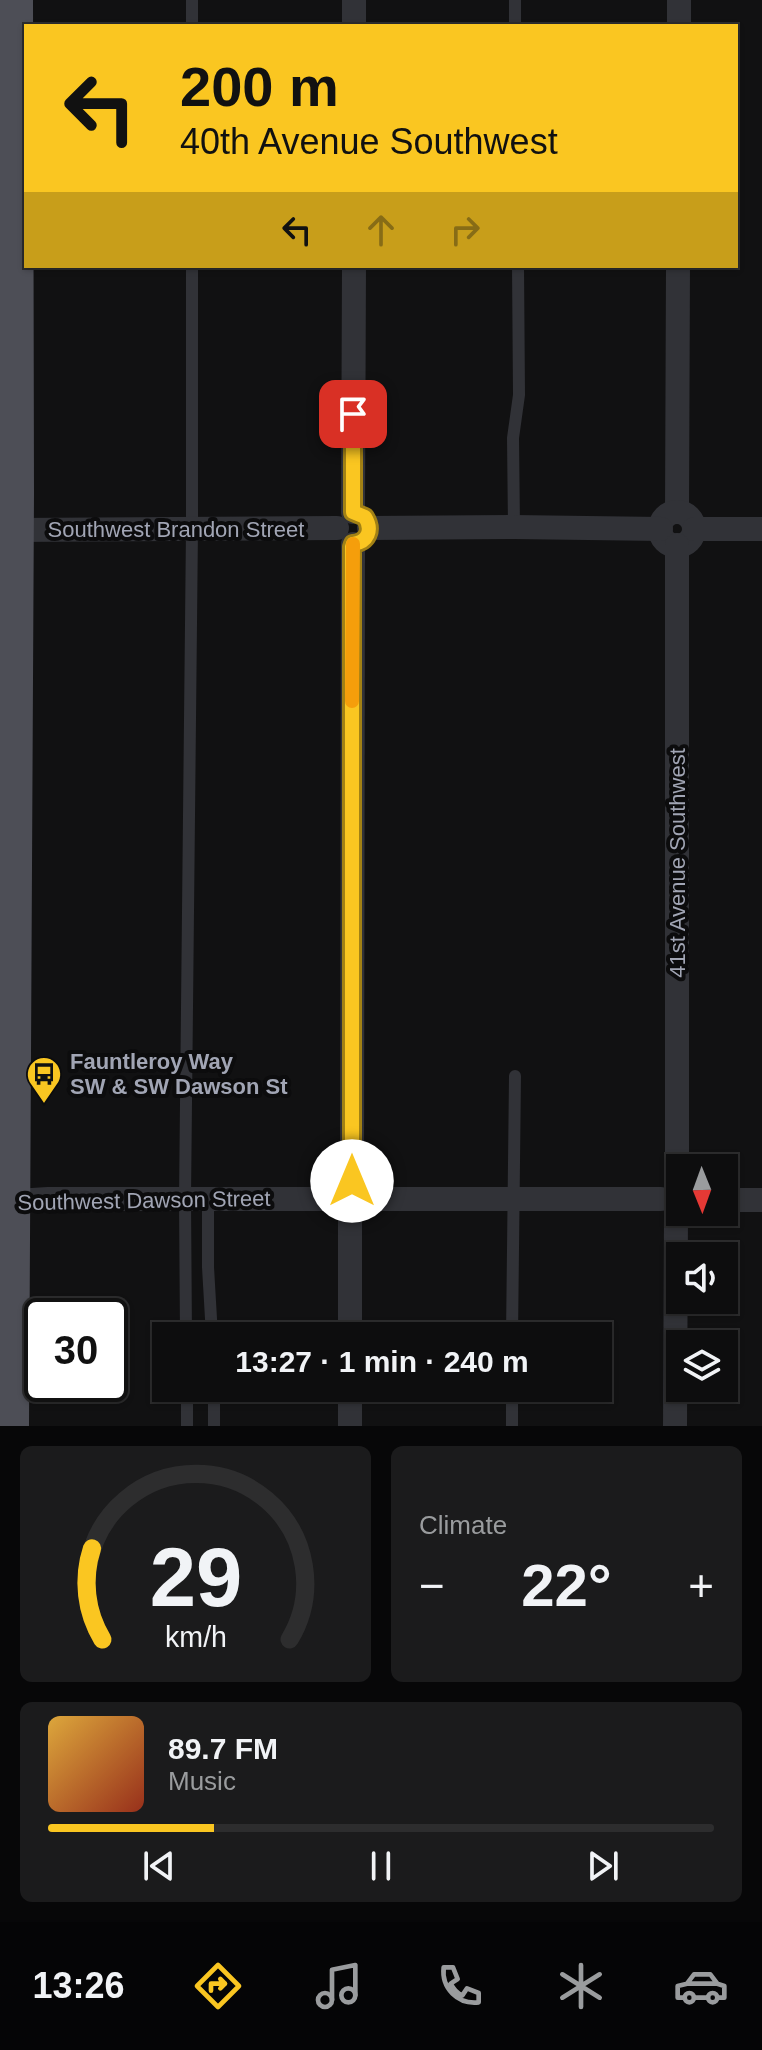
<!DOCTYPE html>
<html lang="en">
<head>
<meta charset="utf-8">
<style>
  body { margin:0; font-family:Arial,sans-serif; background:#1b1b1c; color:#f1f3f6; height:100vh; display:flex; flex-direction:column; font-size:30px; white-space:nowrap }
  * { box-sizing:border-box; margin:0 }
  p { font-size:26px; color:#9a9c9e }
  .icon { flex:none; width:44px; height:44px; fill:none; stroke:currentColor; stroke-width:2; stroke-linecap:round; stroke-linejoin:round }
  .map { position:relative; height:1426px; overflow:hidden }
  .sheet { display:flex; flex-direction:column; gap:20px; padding:20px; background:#070708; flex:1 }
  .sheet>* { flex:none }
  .guide { position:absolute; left:24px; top:24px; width:714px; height:244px; border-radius:0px; box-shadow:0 2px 6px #0004,0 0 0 2px #2d2d2e; background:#fac621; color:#111; overflow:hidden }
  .needle { width:52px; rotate:179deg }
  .fabs { position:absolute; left:666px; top:1154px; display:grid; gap:16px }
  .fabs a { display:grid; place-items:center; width:72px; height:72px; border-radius:0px; background:#0d0d0e; box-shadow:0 2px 6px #0004,0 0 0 2px #2d2d2e; font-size:40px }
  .speed { position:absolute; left:24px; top:1298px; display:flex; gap:16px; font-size:40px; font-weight:700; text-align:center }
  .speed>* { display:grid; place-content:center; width:104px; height:104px; border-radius:50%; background:#0d0d0e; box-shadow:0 2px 6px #0004,0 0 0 2px #2d2d2e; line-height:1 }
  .speed .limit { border:4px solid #111; border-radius:12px; background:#fff; color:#111 }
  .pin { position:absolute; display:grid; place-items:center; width:68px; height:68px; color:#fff; margin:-34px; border-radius:16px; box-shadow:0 4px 12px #0006 }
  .me { position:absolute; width:88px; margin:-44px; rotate:0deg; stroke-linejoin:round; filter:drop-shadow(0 0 6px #0008) }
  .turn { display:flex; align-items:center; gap:28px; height:168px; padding:0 24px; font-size:36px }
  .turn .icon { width:104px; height:104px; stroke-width:2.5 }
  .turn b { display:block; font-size:56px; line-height:68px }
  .lanes { display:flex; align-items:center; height:76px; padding:0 24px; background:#0003; justify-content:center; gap:40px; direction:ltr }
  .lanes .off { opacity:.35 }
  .big { font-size:60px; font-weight:700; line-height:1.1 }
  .sheet .widget { flex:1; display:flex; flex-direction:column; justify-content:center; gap:12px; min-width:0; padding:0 28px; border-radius:12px; background:#1b1b1c }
  .sheet .dial { align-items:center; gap:0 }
  .dial svg { height:208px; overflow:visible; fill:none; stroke:#2d2d2e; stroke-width:7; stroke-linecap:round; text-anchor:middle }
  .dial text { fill:#f1f3f6; stroke:none }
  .song { display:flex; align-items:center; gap:24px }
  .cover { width:96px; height:96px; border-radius:12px; background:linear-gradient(135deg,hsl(40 70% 55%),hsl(10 70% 35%)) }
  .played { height:8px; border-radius:4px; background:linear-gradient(90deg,#fac621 25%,#2d2d2e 25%) }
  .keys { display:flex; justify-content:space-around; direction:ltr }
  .heat { display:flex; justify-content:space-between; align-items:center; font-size:44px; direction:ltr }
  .sheet .tiles { flex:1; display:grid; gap:20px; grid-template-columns:1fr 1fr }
  .widget:last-child { grid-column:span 2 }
  .trip { position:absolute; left:152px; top:1322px; width:460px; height:80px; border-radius:0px; background:#0d0d0e; box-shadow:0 2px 6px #0004,0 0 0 2px #2d2d2e; font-weight:700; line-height:80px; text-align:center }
  .dock { display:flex; height:128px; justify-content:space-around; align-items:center; background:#050506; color:#9a9c9e }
  .dock .icon { width:56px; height:56px }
  .dock .selected { color:#fac621 }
  .dock b { font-size:36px; color:#f1f3f6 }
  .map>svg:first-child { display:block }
</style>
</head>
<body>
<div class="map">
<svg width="762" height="1426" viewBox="0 0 762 1426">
  <rect width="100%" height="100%" fill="#111112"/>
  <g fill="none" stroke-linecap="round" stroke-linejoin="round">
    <g stroke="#313237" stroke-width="12">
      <path d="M 515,0 L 515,26"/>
      <path d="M 192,26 L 192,0"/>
      <path d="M 514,527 L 513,438 L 519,395 L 518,266"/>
      <path d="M 208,1199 L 208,1267 L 212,1336"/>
      <path d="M 186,1336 L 185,1199 L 192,528 L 192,266"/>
      <path d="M 512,1336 L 515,1076"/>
      <path d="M 187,1388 L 187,1426"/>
      <path d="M 214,1388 L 214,1426"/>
      <path d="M 512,1426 L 512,1388"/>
    </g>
    <g stroke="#313237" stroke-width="24">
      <path d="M 354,26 L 354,0"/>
      <path d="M 679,26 L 679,0"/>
      <path d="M 353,512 L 354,266"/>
      <path d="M 677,512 L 678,266"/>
      <circle cx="677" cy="529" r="17"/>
      <path d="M 369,528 L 514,527 L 661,529"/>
      <path d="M 694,529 L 762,529"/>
      <path d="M 14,530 L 337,528"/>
      <path d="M 677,545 L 677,1182"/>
      <path d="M 352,1181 L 353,544"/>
      <path d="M 367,1199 L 661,1199"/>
      <path d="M 724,1200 L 762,1200"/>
      <path d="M 0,1202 L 48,1199 L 335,1199"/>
      <path d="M 350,1336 L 350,1212"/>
      <path d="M 350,1426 L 350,1388"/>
      <path d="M 675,1426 L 676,1214"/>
    </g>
    <path stroke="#4d4e56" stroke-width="38" d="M 10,1426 L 15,494 L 14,0"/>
  </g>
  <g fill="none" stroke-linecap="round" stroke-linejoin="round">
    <g stroke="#a28115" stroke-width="20">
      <path id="route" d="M 352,1181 L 352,547 L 353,544 C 368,542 373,530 365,517 L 353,512 L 353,414"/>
    </g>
    <use href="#route" stroke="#fac621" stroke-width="14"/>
    <path stroke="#f59e0b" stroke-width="14" d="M 352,701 L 353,544"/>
  </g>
  <defs>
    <g id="bus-pin" transform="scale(1.8)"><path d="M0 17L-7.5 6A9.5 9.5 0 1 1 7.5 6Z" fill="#fac621" stroke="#0c0c0d"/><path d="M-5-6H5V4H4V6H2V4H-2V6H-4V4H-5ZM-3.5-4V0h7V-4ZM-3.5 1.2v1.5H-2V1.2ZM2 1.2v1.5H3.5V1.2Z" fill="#111"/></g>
  </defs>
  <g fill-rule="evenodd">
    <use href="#bus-pin" x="44" y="1074"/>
  </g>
  <g text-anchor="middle" stroke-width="8" stroke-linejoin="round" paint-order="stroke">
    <g font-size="22" fill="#a1a5b4" stroke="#0c0c0d">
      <text x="176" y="537">Southwest Brandon Street</text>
      <text transform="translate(677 863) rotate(-90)" y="8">41st Avenue Southwest</text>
      <text transform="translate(144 1200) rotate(-1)" y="8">Southwest Dawson Street</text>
    </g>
    <g font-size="22" font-weight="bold" fill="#a1a5b4" stroke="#0c0c0d" text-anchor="start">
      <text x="70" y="1069">Fauntleroy Way<tspan x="70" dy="25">SW &amp; SW Dawson St</tspan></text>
    </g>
  </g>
</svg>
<div class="fabs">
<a><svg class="needle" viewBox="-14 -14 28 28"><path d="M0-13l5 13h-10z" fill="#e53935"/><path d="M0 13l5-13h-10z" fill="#9a9c9e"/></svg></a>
<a><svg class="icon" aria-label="sound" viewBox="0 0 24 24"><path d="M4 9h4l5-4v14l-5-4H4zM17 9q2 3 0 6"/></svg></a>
<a><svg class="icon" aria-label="layers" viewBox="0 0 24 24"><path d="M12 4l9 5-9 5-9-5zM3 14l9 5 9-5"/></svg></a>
</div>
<div class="speed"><div class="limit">30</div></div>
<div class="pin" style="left:353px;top:414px;background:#d93025"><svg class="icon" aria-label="arrive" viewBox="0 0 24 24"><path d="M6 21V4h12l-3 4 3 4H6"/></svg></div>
<svg class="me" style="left:352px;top:1181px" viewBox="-20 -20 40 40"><circle r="19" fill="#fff"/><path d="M0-13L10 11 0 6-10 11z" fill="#fac621"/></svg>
<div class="trip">13:27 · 1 min · 240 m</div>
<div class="guide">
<div class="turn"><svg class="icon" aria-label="left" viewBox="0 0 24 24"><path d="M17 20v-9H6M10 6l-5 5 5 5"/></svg><div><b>200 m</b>40th Avenue Southwest</div></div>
<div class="lanes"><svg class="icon" aria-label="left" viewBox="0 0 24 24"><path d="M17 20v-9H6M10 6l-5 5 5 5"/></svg><svg class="icon off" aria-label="ahead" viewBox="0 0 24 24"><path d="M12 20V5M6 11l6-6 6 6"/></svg><svg class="icon off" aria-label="right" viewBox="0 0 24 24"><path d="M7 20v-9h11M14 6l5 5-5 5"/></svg></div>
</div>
</div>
<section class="sheet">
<div class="tiles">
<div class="widget dial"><svg viewBox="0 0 100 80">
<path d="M14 69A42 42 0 1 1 86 69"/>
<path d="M14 69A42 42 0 0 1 10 34" stroke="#fac621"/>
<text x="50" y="56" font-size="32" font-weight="700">29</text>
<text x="50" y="72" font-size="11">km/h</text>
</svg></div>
<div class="widget"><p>Climate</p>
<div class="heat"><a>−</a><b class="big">22°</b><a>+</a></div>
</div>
<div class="widget">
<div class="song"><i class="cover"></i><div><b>89.7 FM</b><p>Music</p></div></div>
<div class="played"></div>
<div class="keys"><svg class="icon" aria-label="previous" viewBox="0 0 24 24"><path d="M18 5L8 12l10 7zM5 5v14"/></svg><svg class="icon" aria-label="pause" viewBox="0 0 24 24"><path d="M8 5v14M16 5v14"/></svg><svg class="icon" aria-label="next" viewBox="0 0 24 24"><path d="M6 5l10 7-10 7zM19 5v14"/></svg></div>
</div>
</div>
</section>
<nav class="dock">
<b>13:26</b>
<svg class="icon selected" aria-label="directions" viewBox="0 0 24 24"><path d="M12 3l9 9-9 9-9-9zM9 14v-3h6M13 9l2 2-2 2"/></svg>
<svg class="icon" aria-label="music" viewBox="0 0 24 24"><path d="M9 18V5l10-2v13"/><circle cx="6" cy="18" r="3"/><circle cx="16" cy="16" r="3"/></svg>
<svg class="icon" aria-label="phone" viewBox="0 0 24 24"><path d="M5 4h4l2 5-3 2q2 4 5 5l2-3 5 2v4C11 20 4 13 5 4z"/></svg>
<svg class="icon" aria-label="climate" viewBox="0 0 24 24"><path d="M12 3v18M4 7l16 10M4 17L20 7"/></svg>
<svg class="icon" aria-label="car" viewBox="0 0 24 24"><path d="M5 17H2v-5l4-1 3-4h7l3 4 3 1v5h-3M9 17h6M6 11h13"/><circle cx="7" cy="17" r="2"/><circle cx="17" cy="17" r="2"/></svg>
</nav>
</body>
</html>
